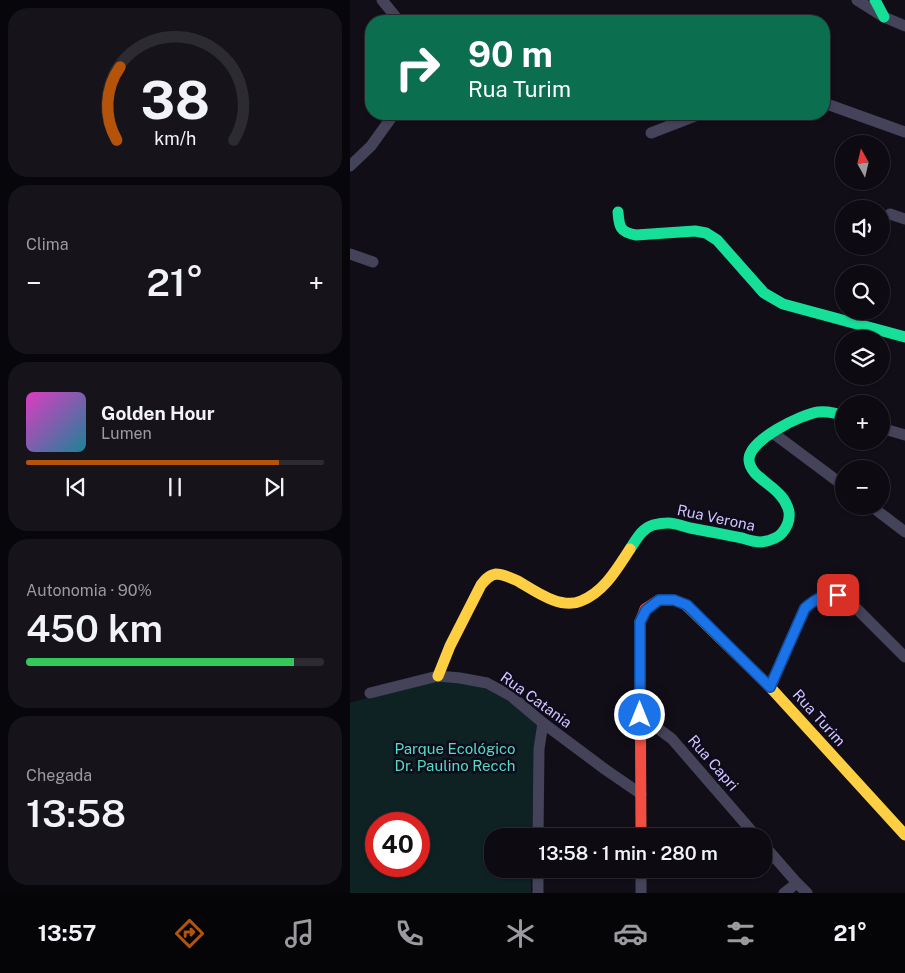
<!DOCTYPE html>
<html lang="pt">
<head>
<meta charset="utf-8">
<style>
  body { margin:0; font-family:"Public Sans",sans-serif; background:#16131b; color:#f1f3f6; height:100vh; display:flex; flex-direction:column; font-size:19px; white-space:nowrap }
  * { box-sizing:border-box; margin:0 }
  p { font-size:16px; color:#9a9a9f }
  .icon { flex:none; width:28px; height:28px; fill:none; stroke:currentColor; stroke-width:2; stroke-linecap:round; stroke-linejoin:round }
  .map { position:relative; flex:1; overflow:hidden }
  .side { display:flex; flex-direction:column; gap:8px; padding:8px; background:#07060a; width:350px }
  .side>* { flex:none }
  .guide { position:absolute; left:15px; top:15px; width:465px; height:105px; border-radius:20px; box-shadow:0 1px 4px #0004,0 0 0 1px #2d2b32; background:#0b6e4f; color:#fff; overflow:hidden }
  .needle { width:32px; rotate:352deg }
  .controls { position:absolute; left:485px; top:135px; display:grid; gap:10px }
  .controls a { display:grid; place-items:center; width:55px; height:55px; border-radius:50%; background:#0d0a12; box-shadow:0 1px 4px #0004,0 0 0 1px #2d2b32; font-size:25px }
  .speed { position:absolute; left:15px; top:812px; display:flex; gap:10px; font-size:25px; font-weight:700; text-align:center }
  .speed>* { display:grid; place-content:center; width:65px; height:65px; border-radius:50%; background:#0d0a12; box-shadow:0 1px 4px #0004,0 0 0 1px #2d2b32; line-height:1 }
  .speed .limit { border:8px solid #d22; background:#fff; color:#111 }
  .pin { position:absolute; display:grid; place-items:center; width:42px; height:42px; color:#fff; margin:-21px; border-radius:10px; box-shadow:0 2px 8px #0006 }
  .me { position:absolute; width:55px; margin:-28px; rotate:0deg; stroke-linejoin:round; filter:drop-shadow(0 0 4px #0008) }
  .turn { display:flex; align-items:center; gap:18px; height:105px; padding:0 20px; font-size:22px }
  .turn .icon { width:65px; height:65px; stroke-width:2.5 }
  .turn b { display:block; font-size:35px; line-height:42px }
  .big { font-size:38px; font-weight:600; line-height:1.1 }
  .side .card { flex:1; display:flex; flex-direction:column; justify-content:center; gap:8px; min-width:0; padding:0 18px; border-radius:20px; background:#16131b }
  .side .dial { align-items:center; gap:0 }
  .dial svg { height:130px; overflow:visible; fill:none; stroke:#2d2b32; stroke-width:7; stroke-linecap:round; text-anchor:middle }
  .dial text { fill:#f1f3f6; stroke:none }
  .song { display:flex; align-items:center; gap:15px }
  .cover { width:60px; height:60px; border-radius:8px; background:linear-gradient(135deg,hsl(310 70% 55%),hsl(190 70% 35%)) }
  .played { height:5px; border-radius:2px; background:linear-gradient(90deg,#b45309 85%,#2d2b32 85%) }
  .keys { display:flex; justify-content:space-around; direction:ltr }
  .heat { display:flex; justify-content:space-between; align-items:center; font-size:28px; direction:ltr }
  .charge { height:8px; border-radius:4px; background:linear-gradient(90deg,#34c759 90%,#2d2b32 0) }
  .trip { position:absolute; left:134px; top:828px; width:288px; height:50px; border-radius:20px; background:#0d0a12; box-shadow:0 1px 4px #0004,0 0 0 1px #2d2b32; font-weight:600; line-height:50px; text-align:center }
  .tab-bar { display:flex; height:80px; justify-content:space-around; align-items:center; background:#050407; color:#9a9a9f }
  .tab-bar .icon { width:35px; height:35px }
  .tab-bar .current { color:#b45309 }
  .tab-bar b { font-size:22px; color:#f1f3f6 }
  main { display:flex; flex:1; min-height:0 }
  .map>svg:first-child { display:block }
</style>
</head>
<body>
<main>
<section class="side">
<div class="card dial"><svg viewBox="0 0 100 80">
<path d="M14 69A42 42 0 1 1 86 69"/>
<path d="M14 69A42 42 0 0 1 16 24" stroke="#b45309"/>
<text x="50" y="56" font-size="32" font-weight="700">38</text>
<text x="50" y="72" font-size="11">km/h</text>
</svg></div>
<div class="card"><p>Clima</p>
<div class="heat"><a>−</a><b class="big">21°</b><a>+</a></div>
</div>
<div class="card">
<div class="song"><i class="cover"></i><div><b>Golden Hour</b><p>Lumen</p></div></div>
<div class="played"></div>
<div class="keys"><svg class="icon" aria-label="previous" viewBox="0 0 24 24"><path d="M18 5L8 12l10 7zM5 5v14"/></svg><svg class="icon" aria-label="pause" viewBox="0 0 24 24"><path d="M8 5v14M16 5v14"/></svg><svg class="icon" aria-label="next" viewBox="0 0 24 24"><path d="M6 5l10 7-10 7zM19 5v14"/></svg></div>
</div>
<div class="card"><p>Autonomia · 90%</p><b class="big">450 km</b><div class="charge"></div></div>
<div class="card"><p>Chegada</p><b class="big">13:58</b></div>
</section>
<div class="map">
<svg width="555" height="893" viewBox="0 0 555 893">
  <rect width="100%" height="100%" fill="#110e18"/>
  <path fill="#0e2123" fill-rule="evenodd" d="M 79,680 L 122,683 L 154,696 L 188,723 L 184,750 L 182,836 L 142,836 L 142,869 L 181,869 L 181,893 L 0,893 L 0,703 ZM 26,824 L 69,824 L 69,866 L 26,866 Z"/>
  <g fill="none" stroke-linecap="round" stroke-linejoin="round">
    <g stroke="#454359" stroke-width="11">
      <path d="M 32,0 L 49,21"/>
      <path d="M 507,0 L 534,17 L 555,26"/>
      <path d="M 474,103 L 555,132"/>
      <path d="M 301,133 L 350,114"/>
      <path d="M 0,166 L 21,146 L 44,114"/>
      <path d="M 540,214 L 555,219"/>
      <path d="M 0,254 L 23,262"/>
      <path d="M 531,428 L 555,435"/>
      <path d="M 423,433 L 494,486"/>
      <path d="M 521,506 L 555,532"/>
      <path d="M 420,687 L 455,608 C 470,595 480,591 498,600 L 555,657"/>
      <path d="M 20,693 L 88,676 L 110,678 L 137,683 L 161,696 L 193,723 L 256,770 L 291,794"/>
      <path d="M 290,715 L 322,739 L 406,836"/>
      <path d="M 188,836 L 189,749 L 193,723"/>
      <path d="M 412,843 L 447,883 L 457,893"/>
      <path d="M 188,893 L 188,869"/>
      <path d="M 291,893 L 291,869"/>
      <path d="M 434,893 L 447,883"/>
    </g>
    <g stroke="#16e098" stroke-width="11">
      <path d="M 525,0 L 534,17"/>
      <path d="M 268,212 C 269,227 270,232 286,235 L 345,231 L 356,233 L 367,240 L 414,293 L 433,304 L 555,337"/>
      <path d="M 280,549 C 286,540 292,528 303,525 C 307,524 314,523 318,523 C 325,523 333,526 340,528 C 358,531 375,535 392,538 C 398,540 405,542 411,542 C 418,541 427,539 432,533 C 437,527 440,520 439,512 C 434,486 400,480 399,460 C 398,440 452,414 468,412 C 477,411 486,413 494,416"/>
    </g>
    <g stroke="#ffcf43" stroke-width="11">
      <path d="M 336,605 L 420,687 L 555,835"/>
      <path d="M 88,676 L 100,646 L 131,585 C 135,580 139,575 146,574 C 153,574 161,578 168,581 C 185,591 211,610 231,601 C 254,592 267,569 280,549"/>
    </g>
    <path stroke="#f24e42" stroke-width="11" d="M 291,836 L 290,622 L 295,609 L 309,600 L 324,600 L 336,605"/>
  </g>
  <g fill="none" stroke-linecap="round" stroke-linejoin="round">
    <g stroke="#114b97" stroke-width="12">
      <path id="route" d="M 290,715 L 290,622 L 296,610 L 309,600 L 324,600 L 337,605 L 420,687 L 455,608 C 467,598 472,595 488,595"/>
    </g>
    <use href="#route" stroke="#1a73e8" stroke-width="9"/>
  </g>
  <g text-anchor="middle" stroke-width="5" stroke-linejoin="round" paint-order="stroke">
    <g font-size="15" fill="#cfc6fe" stroke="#0f0b1b">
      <text transform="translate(366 518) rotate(12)" y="5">Rua Verona</text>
      <text transform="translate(186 700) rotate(36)" y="5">Rua Catania</text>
      <text transform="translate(469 718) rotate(48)" y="5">Rua Turim</text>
      <text transform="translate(363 763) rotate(49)" y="5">Rua Capri</text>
    </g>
    <g font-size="15" fill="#54dcc1" stroke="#0f0b1b">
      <text x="105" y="754">Parque Ecológico<tspan x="105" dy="17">Dr. Paulino Recch</tspan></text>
    </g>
  </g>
</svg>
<div class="controls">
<a><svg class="needle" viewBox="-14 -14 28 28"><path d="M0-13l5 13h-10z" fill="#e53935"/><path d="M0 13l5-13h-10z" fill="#9a9a9f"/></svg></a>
<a><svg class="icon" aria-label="sound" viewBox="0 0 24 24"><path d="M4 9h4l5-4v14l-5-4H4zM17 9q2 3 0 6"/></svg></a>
<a><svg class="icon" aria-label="search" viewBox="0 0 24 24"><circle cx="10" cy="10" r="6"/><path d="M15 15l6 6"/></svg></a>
<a><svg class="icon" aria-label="layers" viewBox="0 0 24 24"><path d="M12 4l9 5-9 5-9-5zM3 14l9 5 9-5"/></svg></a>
<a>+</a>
<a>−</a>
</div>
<div class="speed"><div class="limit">40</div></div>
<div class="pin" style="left:488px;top:595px;background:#d93025"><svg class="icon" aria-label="arrive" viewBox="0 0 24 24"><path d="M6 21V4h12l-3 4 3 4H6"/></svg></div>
<svg class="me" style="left:290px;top:715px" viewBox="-20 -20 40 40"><circle r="17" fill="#1a73e8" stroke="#fff" stroke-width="3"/><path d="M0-11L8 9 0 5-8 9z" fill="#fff"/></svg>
<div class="trip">13:58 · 1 min · 280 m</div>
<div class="guide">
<div class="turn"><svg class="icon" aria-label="right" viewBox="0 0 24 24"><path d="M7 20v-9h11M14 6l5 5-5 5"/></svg><div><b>90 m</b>Rua Turim</div></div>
</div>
</div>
</main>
<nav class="tab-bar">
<b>13:57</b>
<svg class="icon current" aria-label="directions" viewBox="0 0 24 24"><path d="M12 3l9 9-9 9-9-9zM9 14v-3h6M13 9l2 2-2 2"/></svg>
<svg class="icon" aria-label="music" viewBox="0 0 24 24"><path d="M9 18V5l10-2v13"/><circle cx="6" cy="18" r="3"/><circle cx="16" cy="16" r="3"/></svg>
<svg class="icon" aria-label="phone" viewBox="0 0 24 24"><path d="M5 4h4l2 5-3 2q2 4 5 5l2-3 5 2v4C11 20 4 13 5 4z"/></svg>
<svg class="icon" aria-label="climate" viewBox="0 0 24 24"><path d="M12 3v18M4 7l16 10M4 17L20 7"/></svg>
<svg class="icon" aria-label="car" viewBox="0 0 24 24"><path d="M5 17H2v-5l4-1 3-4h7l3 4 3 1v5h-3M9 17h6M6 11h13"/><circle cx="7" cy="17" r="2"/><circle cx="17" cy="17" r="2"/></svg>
<svg class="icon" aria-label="filters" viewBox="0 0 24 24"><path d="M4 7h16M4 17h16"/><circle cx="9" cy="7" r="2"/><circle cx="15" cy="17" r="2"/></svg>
<b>21°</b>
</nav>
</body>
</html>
